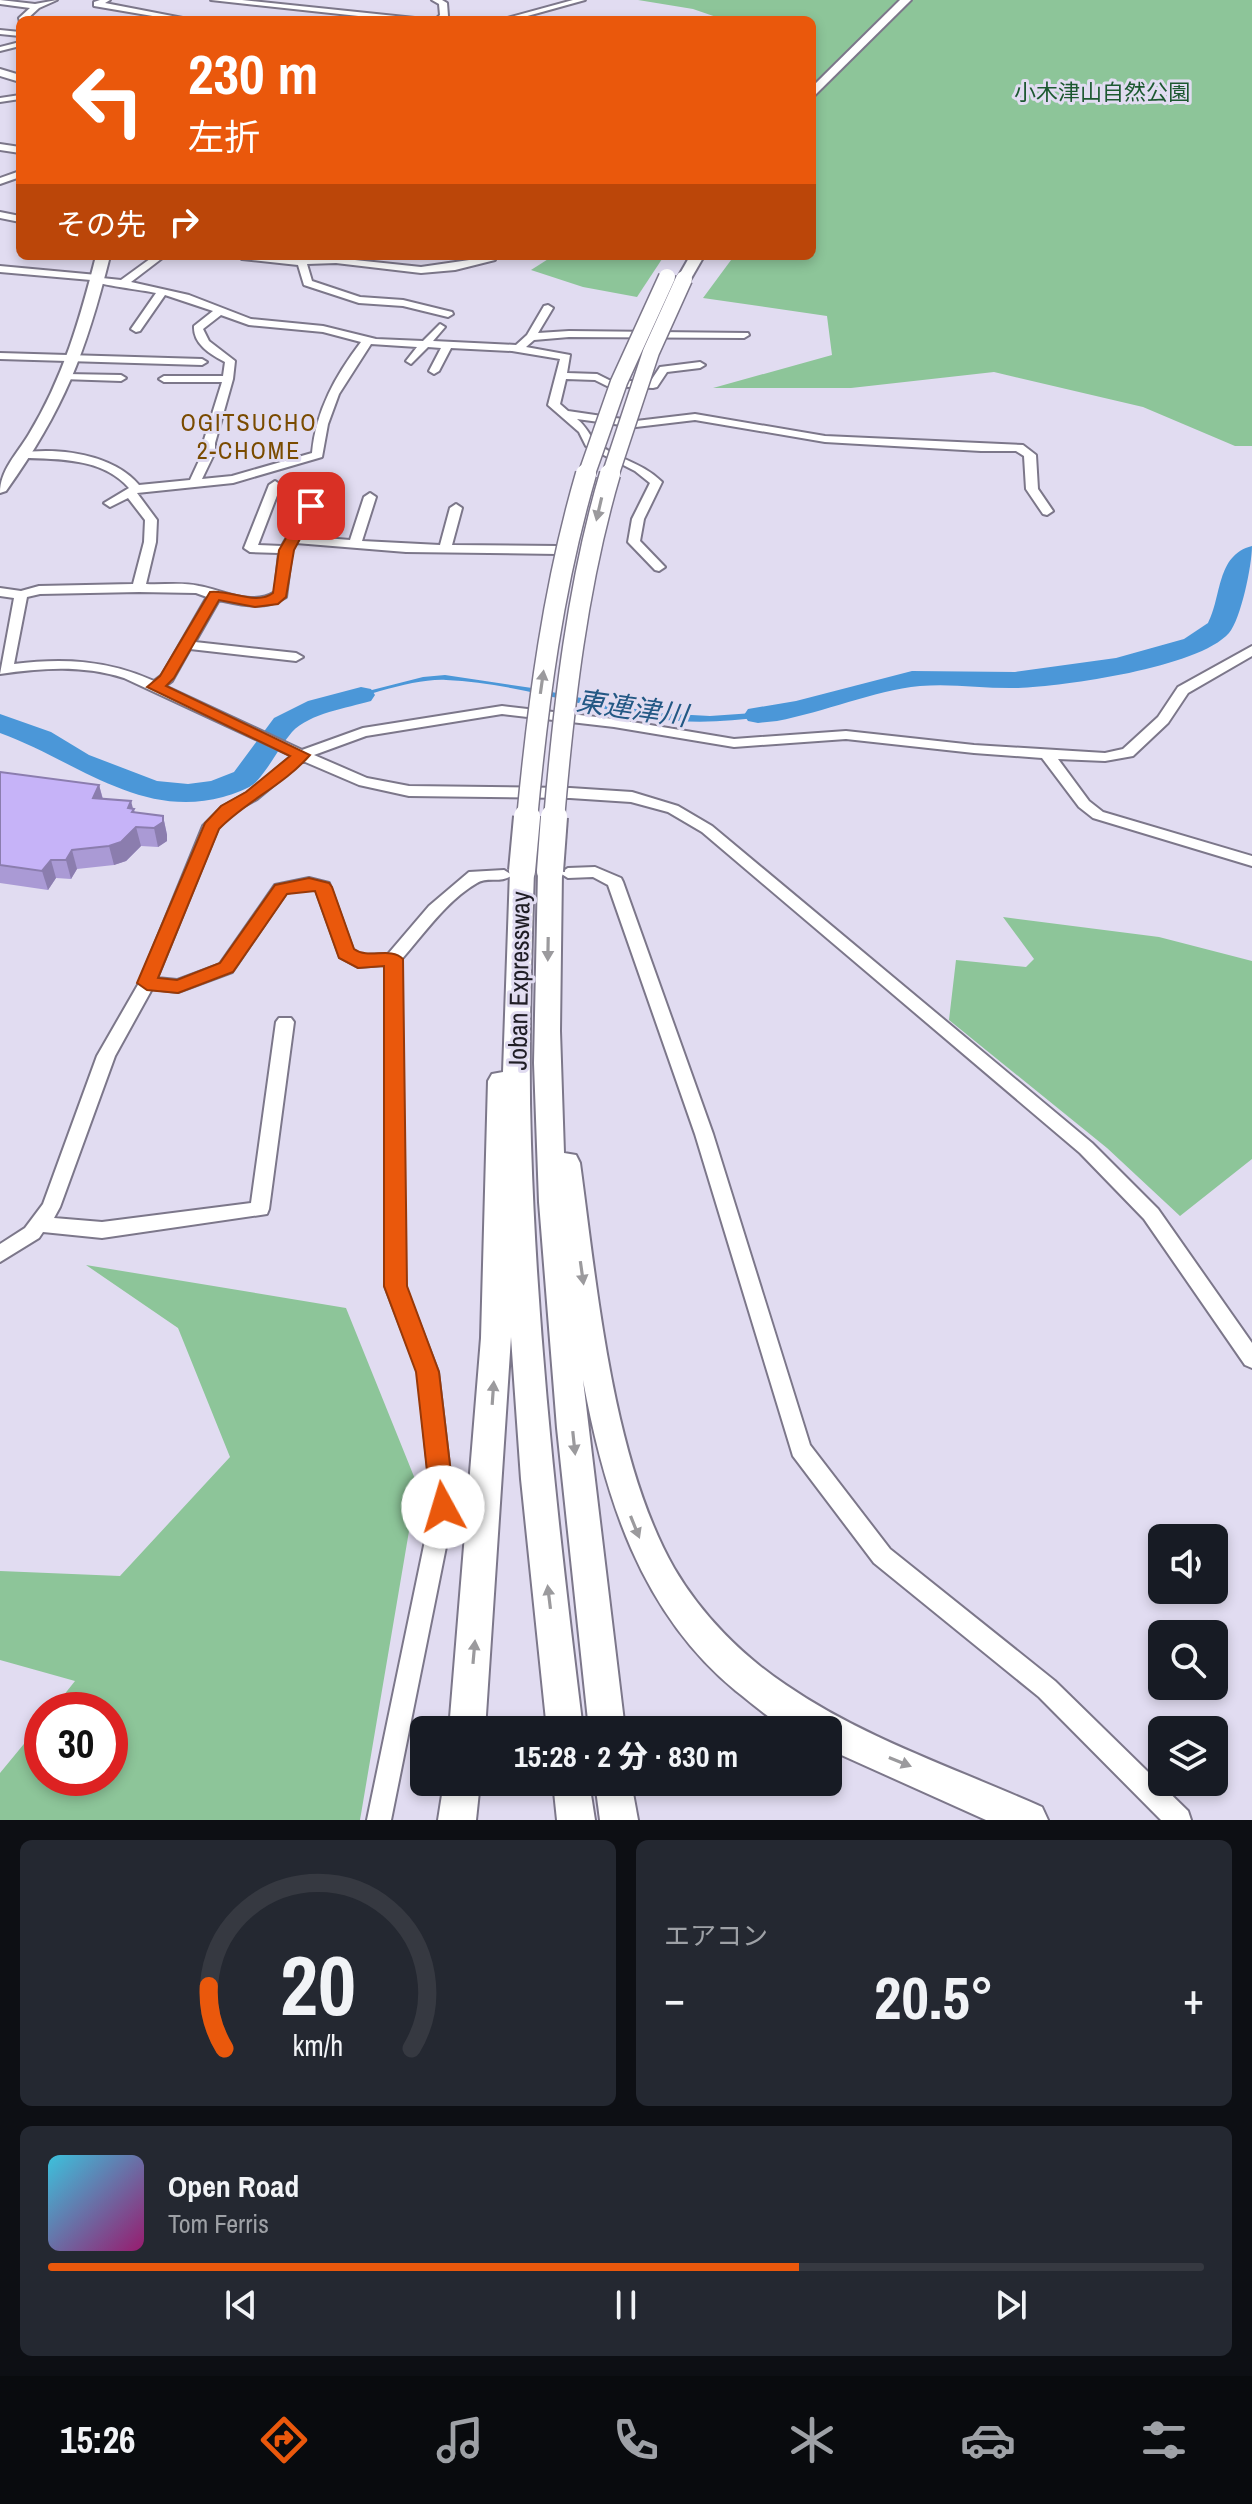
<!DOCTYPE html>
<html lang="ja">
<head>
<meta charset="utf-8">
<style>
  body { margin:0; font-family:"Archivo Narrow","Noto Sans JP",sans-serif; background:#242831; color:#f1f3f6; height:100vh; display:flex; flex-direction:column; font-size:30px; white-space:nowrap }
  * { box-sizing:border-box; margin:0 }
  p { font-size:26px; color:#9ea1a6 }
  .icon { flex:none; width:44px; height:44px; fill:none; stroke:currentColor; stroke-width:2; stroke-linecap:round; stroke-linejoin:round }
  .map { position:relative; height:1820px; overflow:hidden }
  .side { display:flex; flex-direction:column; gap:20px; padding:20px; background:#0d0f14; flex:1 }
  .side>* { flex:none }
  .hud { position:absolute; left:16px; top:16px; width:800px; height:244px; border-radius:12px; box-shadow:0 4px 12px #0003; background:#ea580c; color:#fff; overflow:hidden }
  .tools { position:absolute; left:1148px; top:1524px; display:grid; gap:16px }
  .tools a { display:grid; place-items:center; width:80px; height:80px; border-radius:12px; background:#171b24; box-shadow:0 4px 12px #0003; font-size:40px }
  .speed { position:absolute; left:24px; top:1692px; display:flex; gap:16px; font-size:40px; font-weight:700; text-align:center }
  .speed>* { display:grid; place-content:center; width:104px; height:104px; border-radius:50%; background:#171b24; box-shadow:0 4px 12px #0003; line-height:1 }
  .speed .limit { border:12px solid #d22; background:#fff; color:#111 }
  .pin { position:absolute; display:grid; place-items:center; width:68px; height:68px; color:#fff; margin:-34px; border-radius:16px; box-shadow:0 4px 12px #0006 }
  .me { position:absolute; width:88px; margin:-44px; rotate:354deg; stroke-linejoin:round; filter:drop-shadow(0 0 6px #0008) }
  .turn { display:flex; align-items:center; gap:28px; height:168px; padding:0 40px; font-size:36px }
  .turn .icon { width:104px; height:104px; stroke-width:2.5 }
  .turn b { display:block; font-size:56px; line-height:68px }
  .then { display:flex; align-items:center; height:76px; padding:0 40px; background:#0003; gap:16px; font-size:30px }
  .big { font-size:60px; font-weight:800; line-height:1.1 }
  .side .card { flex:1; display:flex; flex-direction:column; justify-content:center; gap:12px; min-width:0; padding:0 28px; border-radius:12px; background:#242831 }
  .side .dial { align-items:center; gap:0 }
  .dial svg { height:208px; overflow:visible; fill:none; stroke:#363941; stroke-width:7; stroke-linecap:round; text-anchor:middle }
  .dial text { fill:#f1f3f6; stroke:none }
  .song { display:flex; align-items:center; gap:24px }
  .cover { width:96px; height:96px; border-radius:12px; background:linear-gradient(135deg,hsl(190 70% 55%),hsl(320 70% 35%)) }
  .played { height:8px; border-radius:4px; background:linear-gradient(90deg,#ea580c 65%,#363941 65%) }
  .keys { display:flex; justify-content:space-around; direction:ltr }
  .heat { display:flex; justify-content:space-between; align-items:center; font-size:44px; direction:ltr }
  .side .tiles { flex:1; display:grid; gap:20px; grid-template-columns:1fr 1fr }
  .card:last-child { grid-column:span 2 }
  .trip { position:absolute; left:410px; top:1716px; width:432px; height:80px; border-radius:12px; background:#171b24; box-shadow:0 4px 12px #0003; font-weight:800; line-height:80px; text-align:center }
  .tab-bar { display:flex; height:128px; justify-content:space-around; align-items:center; background:#090b0e; color:#9ea1a6 }
  .tab-bar .icon { width:56px; height:56px }
  .tab-bar .selected { color:#ea580c }
  .tab-bar b { font-size:36px; color:#f1f3f6 }
  .map>svg:first-child { display:block }
</style>
</head>
<body>
<div class="map">
<svg width="1252" height="1820" viewBox="0 0 1252 1820">
  <rect width="100%" height="100%" fill="#e1dcf1"/>
  <g fill="#8dc599">
    <path d="M 638,0 L 1252,0 L 1252,446 L 1235,446 L 1143,407 L 994,372 L 851,388 L 713,388 L 832,355 L 827,316 L 703,298 L 734,256 L 812,256 L 812,20 L 725,20 L 693,9 Z"/>
    <path d="M 553,256 L 664,256 L 637,297 L 583,287 L 531,270 Z"/>
    <path d="M 1003,917 L 1159,937 L 1252,961 L 1252,1159 L 1180,1216 L 1107,1148 L 949,1020 L 956,960 L 1026,967 L 1034,959 Z"/>
    <path d="M 86,1265 L 346,1308 L 417,1484 L 360,1820 L 0,1820 L 0,1773 L 42,1722 L 42,1778 L 110,1778 L 110,1710 L 52,1710 L 75,1681 L 0,1660 L 0,1571 L 120,1576 L 230,1457 L 178,1328 Z"/>
  </g>
  <path fill="#4b97d8" d="M 445,675 L 532,688 L 655,713 L 710,716 L 769,712 L 800,706 L 803,710 C 755,720 700,726 651,718 C 583,707 515,683 446,680 C 411,678 355,700 320,709 L 317,704 L 423,677 Z"/>
  <g fill="none" stroke-linecap="round" stroke-linejoin="round">
    <g fill="#4b97d8" fill-rule="evenodd">
      <path d="M 1252,546 C 1252,565 1241,619 1229,633 C 1198,668 1064,686 1018,688 C 985,689 953,683 920,686 C 872,691 825,712 777,721 L 758,723 L 748,721 L 744,715 L 748,709 L 796,701 L 912,671 L 1015,672 L 1116,658 L 1184,639 L 1208,623 C 1222,597 1216,555 1252,546 Z"/>
      <path d="M 361,687 L 371,689 L 375,695 L 371,701 C 347,708 310,713 292,732 C 279,747 270,767 256,782 C 249,789 233,794 223,797 C 140,820 73,759 0,733 L 0,714 L 51,732 L 89,755 L 157,781 L 188,784 L 211,781 L 234,772 L 274,718 L 308,701 Z"/>
    </g>
    <g stroke="#7c778a" stroke-width="4">
      <g id="minor">
        <path d="M 0,0 L 35,4 L 57,0 L 39,8 L 26,20 L 20,22 L 19,18 L 30,8 L 0,4 Z"/>
        <path d="M 100,0 L 110,0 L 105,3 L 193,20 L 176,20 L 94,6 L 94,2 Z"/>
        <path d="M 211,0 L 242,0 L 434,20 L 377,18 Z"/>
        <path d="M 432,0 L 442,0 L 447,3 L 448,16 L 444,20 L 435,20 L 440,15 L 439,4 Z"/>
        <path d="M 573,0 L 585,0 L 513,20 L 500,20 Z"/>
        <path d="M 0,30 L 20,32 L 20,36 L 0,34 Z"/>
        <path d="M 20,42 L 20,46 L 0,51 L 0,47 Z"/>
        <path d="M 20,95 L 20,99 L 0,102 L 0,98 Z"/>
        <path d="M 0,144 L 20,147 L 20,153 L 0,150 Z"/>
        <path d="M 20,171 L 20,177 L 0,184 L 0,178 Z"/>
        <path d="M 0,212 L 20,216 L 20,222 L 0,218 Z"/>
        <path d="M 154,256 L 165,256 L 131,282 L 189,295 L 251,319 L 323,326 L 376,339 L 423,341 L 440,324 L 445,327 L 433,341 L 516,345 L 527,335 L 544,306 L 548,305 L 553,308 L 538,333 L 569,331 L 748,333 L 749,335 L 744,338 L 569,337 L 534,340 L 526,347 L 570,355 L 567,373 L 597,374 L 609,380 L 650,382 L 660,367 L 700,362 L 705,365 L 700,368 L 667,372 L 657,387 L 653,388 L 607,386 L 595,380 L 566,379 L 560,404 L 568,411 L 636,421 L 695,414 L 825,436 L 1023,445 L 1036,455 L 1038,489 L 1053,511 L 1047,515 L 1043,514 L 1026,489 L 1024,456 L 1016,451 L 981,451 L 825,442 L 695,420 L 636,427 L 577,419 C 587,427 590,437 597,443 C 616,459 642,462 662,482 L 644,519 L 640,541 L 665,567 L 659,571 L 655,570 L 628,542 L 632,519 L 650,483 L 635,471 L 586,446 L 579,432 L 548,405 L 560,359 L 512,351 L 451,348 L 439,371 L 434,374 L 429,371 L 441,348 L 428,347 L 411,364 L 406,361 L 417,347 L 371,344 L 339,394 L 328,424 L 322,457 L 233,483 L 137,493 L 157,520 L 156,542 L 146,584 C 163,585 182,582 199,586 C 223,590 251,607 275,592 L 279,553 L 250,552 L 244,548 L 269,485 L 275,481 L 281,485 L 258,545 L 282,546 L 305,506 L 311,502 L 317,506 L 300,536 L 350,540 L 364,497 L 370,493 L 376,497 L 362,541 L 440,545 L 450,508 L 456,504 L 462,508 L 452,545 L 558,546 L 564,550 L 558,554 L 406,552 L 296,543 L 292,550 L 286,597 C 265,611 242,605 219,600 L 195,642 L 296,653 L 303,657 L 296,661 L 190,649 L 172,681 L 165,686 L 302,750 L 363,728 L 502,706 L 614,719 L 734,739 L 846,731 L 974,745 L 1105,753 L 1123,749 L 1158,717 L 1178,687 L 1252,646 L 1252,656 L 1188,693 L 1168,723 L 1133,756 L 1105,761 L 1058,759 L 1089,801 L 1103,812 L 1252,856 L 1252,866 L 1093,818 L 1079,807 L 1042,758 L 974,753 L 846,739 L 734,747 L 614,727 L 502,714 L 366,736 L 314,755 L 367,778 L 409,786 L 570,788 L 632,792 L 678,806 L 712,826 L 1092,1143 L 1158,1209 L 1252,1343 L 1252,1368 L 1245,1365 L 1144,1219 L 1080,1153 L 702,832 L 668,812 L 631,802 L 570,798 L 409,796 L 359,785 L 303,761 L 257,799 L 232,813 L 218,828 L 157,978 L 177,980 L 220,964 L 275,885 L 309,878 L 329,883 L 353,950 L 361,955 L 388,954 L 429,906 L 469,872 L 504,870 L 512,875 C 502,884 487,876 477,883 C 446,901 424,934 401,960 L 405,1286 L 438,1372 L 454,1507 L 391,1820 L 367,1820 L 432,1507 L 418,1372 L 385,1286 L 385,965 L 358,967 L 340,957 L 316,890 L 309,888 L 286,893 L 232,972 L 178,992 L 152,989 L 115,1056 L 60,1207 L 54,1218 L 102,1222 L 251,1203 L 276,1022 L 279,1018 L 291,1018 L 294,1022 L 269,1209 L 267,1214 L 102,1238 L 43,1232 L 39,1238 L 0,1262 L 0,1244 L 25,1228 L 43,1204 L 97,1056 L 139,983 L 203,826 L 222,807 L 247,793 L 292,756 L 124,678 C 82,665 43,668 0,674 L 14,598 L 0,596 L 0,588 L 21,591 L 39,586 L 133,584 L 144,542 L 145,520 L 128,498 L 110,507 L 104,503 L 129,488 C 103,458 59,459 23,458 L 19,457 L 19,453 C 58,447 113,454 139,485 L 190,480 L 203,452 L 203,443 L 222,382 L 164,382 L 159,379 L 164,376 L 223,376 L 225,362 C 210,354 193,344 194,326 L 213,311 L 165,295 L 140,331 L 136,332 L 131,329 L 156,293 C 143,290 98,285 91,280 L 0,272 L 0,266 L 97,275 L 102,278 L 121,280 ZM 221,315 L 249,325 L 323,332 L 361,342 C 336,375 316,410 312,453 L 232,476 L 202,479 L 215,452 L 215,443 L 233,379 L 235,361 L 209,341 L 203,329 ZM 139,592 L 196,593 L 207,597 L 162,675 L 154,681 C 108,660 63,658 14,664 L 27,597 L 40,594 Z"/>
        <path d="M 237,256 L 336,258 L 421,267 L 490,257 L 495,260 L 455,270 L 421,273 L 336,263 L 307,264 L 312,281 L 360,297 L 403,300 L 452,312 L 453,314 L 448,317 L 403,306 L 359,303 L 304,285 L 298,265 L 242,259 Z"/>
        <path d="M 0,353 L 202,359 L 207,362 L 202,365 L 0,359 Z"/>
        <path d="M 66,374 L 121,375 L 126,378 L 121,381 L 62,379 L 61,377 Z"/>
        <path d="M 595,867 L 621,878 L 623,882 L 713,1134 L 810,1445 L 890,1549 L 1055,1681 L 1188,1811 L 1191,1820 L 1161,1820 L 1039,1697 L 874,1563 L 793,1456 L 695,1134 L 608,885 L 593,877 L 568,878 L 560,873 L 568,868 Z"/>
      </g>
    </g>
    <g stroke="#7c778a" stroke-width="4">
      <g id="major">
        <path d="M 0,69 L 20,75 L 20,82 L 0,76 Z"/>
        <path d="M 96,256 L 110,256 C 86,352 64,410 6,491 L 0,493 C 0,470 17,454 29,434 C 63,378 80,319 96,256 Z"/>
      </g>
    </g>
    <g stroke="#7c778a" stroke-width="4">
      <g id="highway">
        <path d="M 900,0 L 911,0 L 812,98 L 812,87 Z"/>
        <path d="M 690,256 L 704,256 L 689,282 L 679,282 L 677,279 Z"/>
        <path d="M 522,863 L 530,866 L 534,871 C 531,962 528,1053 531,1144 C 537,1340 559,1535 583,1730 L 547,1730 L 521,1479 L 511,1337 L 485,1730 L 449,1730 L 481,1338 L 488,1081 L 492,1074 L 503,1072 L 510,871 L 514,866 Z"/>
        <path d="M 550,863 L 558,866 L 562,871 L 560,1031 L 564,1153 L 576,1155 L 580,1163 C 597,1287 612,1459 674,1568 C 701,1614 741,1655 786,1685 C 863,1738 957,1769 1042,1807 L 1048,1820 L 986,1820 L 828,1749 L 828,1730 C 817,1730 801,1733 791,1729 C 772,1722 753,1704 736,1691 C 640,1612 605,1497 583,1380 L 625,1730 L 589,1730 L 557,1428 L 539,1202 L 534,1063 L 538,871 L 542,866 Z"/>
        <path d="M 444,1782 L 480,1782 L 476,1820 L 438,1820 Z"/>
        <path d="M 553,1782 L 589,1782 L 595,1820 L 557,1820 Z"/>
        <path d="M 595,1782 L 631,1782 L 638,1820 L 600,1820 Z"/>
      </g>
    </g>
    <use href="#minor" fill="#fff" fill-rule="evenodd"/>
    <use href="#major" fill="#fff" fill-rule="evenodd"/>
    <use href="#highway" fill="#fff" fill-rule="evenodd"/>
    <g stroke="#7c778a" stroke-width="19" stroke-linecap="butt">
      <g id="highway-bridge-far2">
        <path d="M 586,476 L 619,382 L 667,277"/>
        <path d="M 610,476 L 651,352 L 684,279"/>
      </g>
    </g>
    <g stroke="#7c778a" stroke-width="23" stroke-linecap="butt">
      <g id="highway-bridge-far1">
        <path d="M 527,819 C 538,702 553,587 586,474"/>
        <path d="M 554,819 C 564,703 577,586 610,474"/>
      </g>
    </g>
    <g stroke="#7c778a" stroke-width="30" stroke-linecap="butt">
      <g id="highway-bridge">
        <path d="M 522,871 L 527,817"/>
        <path d="M 550,871 L 554,817"/>
      </g>
    </g>
    <use href="#highway-bridge-far2" stroke="#fff" stroke-width="16"/>
    <use href="#highway-bridge-far1" stroke="#fff" stroke-width="20"/>
    <use href="#highway-bridge" stroke="#fff" stroke-width="26"/>
  </g>
  <path fill="#aa9ad5" d="M 0,772 L 99,785 L 103,799 L 134,809 L 135,813 L 163,816 L 167,835 L 167,841 L 158,847 L 141,846 L 126,861 L 114,865 L 77,869 L 71,879 L 56,878 L 48,890 L 0,883 Z"/>
  <g fill="#8b7dae">
    <path d="M 99,785 L 104,804 L 93,798 Z"/>
    <path d="M 131,801 L 138,827 L 136,827 L 141,846 L 126,861 L 114,865 L 109,846 Z"/>
    <path d="M 163,816 L 167,835 L 167,841 L 158,847 L 154,828 Z"/>
    <path d="M 72,850 L 77,869 L 71,879 L 66,860 Z"/>
    <path d="M 51,860 L 56,878 L 48,890 L 42,871 Z"/>
  </g>
  <path fill="#c6b3f8" stroke="#8b7dae" stroke-width="2" d="M 0,772 L 99,785 L 93,798 L 131,801 L 128,808 L 134,809 L 132,812 L 163,816 L 163,822 L 154,828 L 136,827 L 121,842 L 109,846 L 72,850 L 66,860 L 51,860 L 42,871 L 0,865 Z"/>
  <defs><path id="oneway-solid" d="M-6-.8H1V-3.2L6.5 0L1 3.2V.8H-6Z" transform="scale(2)"/></defs>
  <g fill="#9b9a9d">
    <use href="#oneway-solid" transform="translate(599 509) rotate(103)"/>
    <use href="#oneway-solid" transform="translate(542 682) rotate(-82)"/>
    <use href="#oneway-solid" transform="translate(548 949) rotate(91)"/>
    <use href="#oneway-solid" transform="translate(582 1273) rotate(82)"/>
    <use href="#oneway-solid" transform="translate(493 1393) rotate(-86)"/>
    <use href="#oneway-solid" transform="translate(574 1443) rotate(84)"/>
    <use href="#oneway-solid" transform="translate(635 1527) rotate(68)"/>
    <use href="#oneway-solid" transform="translate(549 1597) rotate(-97)"/>
    <use href="#oneway-solid" transform="translate(474 1652) rotate(-85)"/>
    <use href="#oneway-solid" transform="translate(900 1762) rotate(22)"/>
  </g>
  <path fill="#ea580c" stroke="#983908" stroke-width="2" d="M 311,502 L 318,506 L 294,550 L 286,597 L 278,604 L 255,607 L 219,600 L 174,678 L 166,686 L 310,755 C 284,785 246,801 219,829 L 158,978 L 177,980 L 220,963 L 275,885 L 309,878 L 329,883 L 332,887 L 354,949 C 369,960 390,946 403,959 L 407,1286 L 439,1372 L 455,1507 L 452,1515 L 443,1518 L 434,1515 L 431,1507 L 416,1372 L 384,1286 L 384,966 L 358,968 L 339,958 L 315,891 L 287,894 L 233,972 L 178,993 L 147,990 L 137,983 L 205,823 L 221,806 L 246,792 L 290,756 L 147,687 L 160,676 L 210,592 C 229,589 256,606 273,593 L 279,550 L 305,506 Z"/>
  <g text-anchor="middle" stroke-width="6" stroke-linejoin="round" paint-order="stroke">
    <g font-size="22" fill="#1c5830" stroke="#e1dcf1">
      <text x="1102" y="100">小木津山自然公園</text>
    </g>
    <g font-size="24" letter-spacing="2" fill="#7a4b00" stroke="#e1dcf1">
      <text x="249" y="431">OGITSUCHO<tspan x="249" dy="28">2-CHOME</tspan></text>
    </g>
    <g font-size="26" fill="#201e26" stroke="#e1dcf1">
      <text transform="translate(519 981) rotate(-89)" y="9">Joban Expressway</text>
    </g>
    <g font-size="28" font-style="italic" fill="#235884" stroke="#e1dcf1">
      <text transform="translate(632 708) rotate(8)" y="10">東連津川</text>
    </g>
  </g>
</svg>
<div class="tools">
<a><svg class="icon" aria-label="sound" viewBox="0 0 24 24"><path d="M4 9h4l5-4v14l-5-4H4zM17 9q2 3 0 6"/></svg></a>
<a><svg class="icon" aria-label="search" viewBox="0 0 24 24"><circle cx="10" cy="10" r="6"/><path d="M15 15l6 6"/></svg></a>
<a><svg class="icon" aria-label="layers" viewBox="0 0 24 24"><path d="M12 4l9 5-9 5-9-5zM3 14l9 5 9-5"/></svg></a>
</div>
<div class="speed"><div class="limit">30</div></div>
<div class="pin" style="left:311px;top:506px;background:#d93025"><svg class="icon" aria-label="arrive" viewBox="0 0 24 24"><path d="M6 21V4h12l-3 4 3 4H6"/></svg></div>
<svg class="me" style="left:443px;top:1507px" viewBox="-20 -20 40 40"><circle r="19" fill="#fff"/><path d="M0-13L10 11 0 6-10 11z" fill="#ea580c"/></svg>
<div class="trip">15:28 · 2 分 · 830 m</div>
<div class="hud">
<div class="turn"><svg class="icon" aria-label="left" viewBox="0 0 24 24"><path d="M17 20v-9H6M10 6l-5 5 5 5"/></svg><div><b>230 m</b>左折</div></div>
<div class="then">その先<svg class="icon" aria-label="right" viewBox="0 0 24 24"><path d="M7 20v-9h11M14 6l5 5-5 5"/></svg></div>
</div>
</div>
<section class="side">
<div class="tiles">
<div class="card dial"><svg viewBox="0 0 100 80">
<path d="M14 69A42 42 0 1 1 86 69"/>
<path d="M14 69A42 42 0 0 1 8 45" stroke="#ea580c"/>
<text x="50" y="56" font-size="32" font-weight="700">20</text>
<text x="50" y="72" font-size="11">km/h</text>
</svg></div>
<div class="card"><p>エアコン</p>
<div class="heat"><a>−</a><b class="big">20.5°</b><a>+</a></div>
</div>
<div class="card">
<div class="song"><i class="cover"></i><div><b>Open Road</b><p>Tom Ferris</p></div></div>
<div class="played"></div>
<div class="keys"><svg class="icon" aria-label="previous" viewBox="0 0 24 24"><path d="M18 5L8 12l10 7zM5 5v14"/></svg><svg class="icon" aria-label="pause" viewBox="0 0 24 24"><path d="M8 5v14M16 5v14"/></svg><svg class="icon" aria-label="next" viewBox="0 0 24 24"><path d="M6 5l10 7-10 7zM19 5v14"/></svg></div>
</div>
</div>
</section>
<nav class="tab-bar">
<b>15:26</b>
<svg class="icon selected" aria-label="directions" viewBox="0 0 24 24"><path d="M12 3l9 9-9 9-9-9zM9 14v-3h6M13 9l2 2-2 2"/></svg>
<svg class="icon" aria-label="music" viewBox="0 0 24 24"><path d="M9 18V5l10-2v13"/><circle cx="6" cy="18" r="3"/><circle cx="16" cy="16" r="3"/></svg>
<svg class="icon" aria-label="phone" viewBox="0 0 24 24"><path d="M5 4h4l2 5-3 2q2 4 5 5l2-3 5 2v4C11 20 4 13 5 4z"/></svg>
<svg class="icon" aria-label="climate" viewBox="0 0 24 24"><path d="M12 3v18M4 7l16 10M4 17L20 7"/></svg>
<svg class="icon" aria-label="car" viewBox="0 0 24 24"><path d="M5 17H2v-5l4-1 3-4h7l3 4 3 1v5h-3M9 17h6M6 11h13"/><circle cx="7" cy="17" r="2"/><circle cx="17" cy="17" r="2"/></svg>
<svg class="icon" aria-label="filters" viewBox="0 0 24 24"><path d="M4 7h16M4 17h16"/><circle cx="9" cy="7" r="2"/><circle cx="15" cy="17" r="2"/></svg>
</nav>
</body>
</html>
